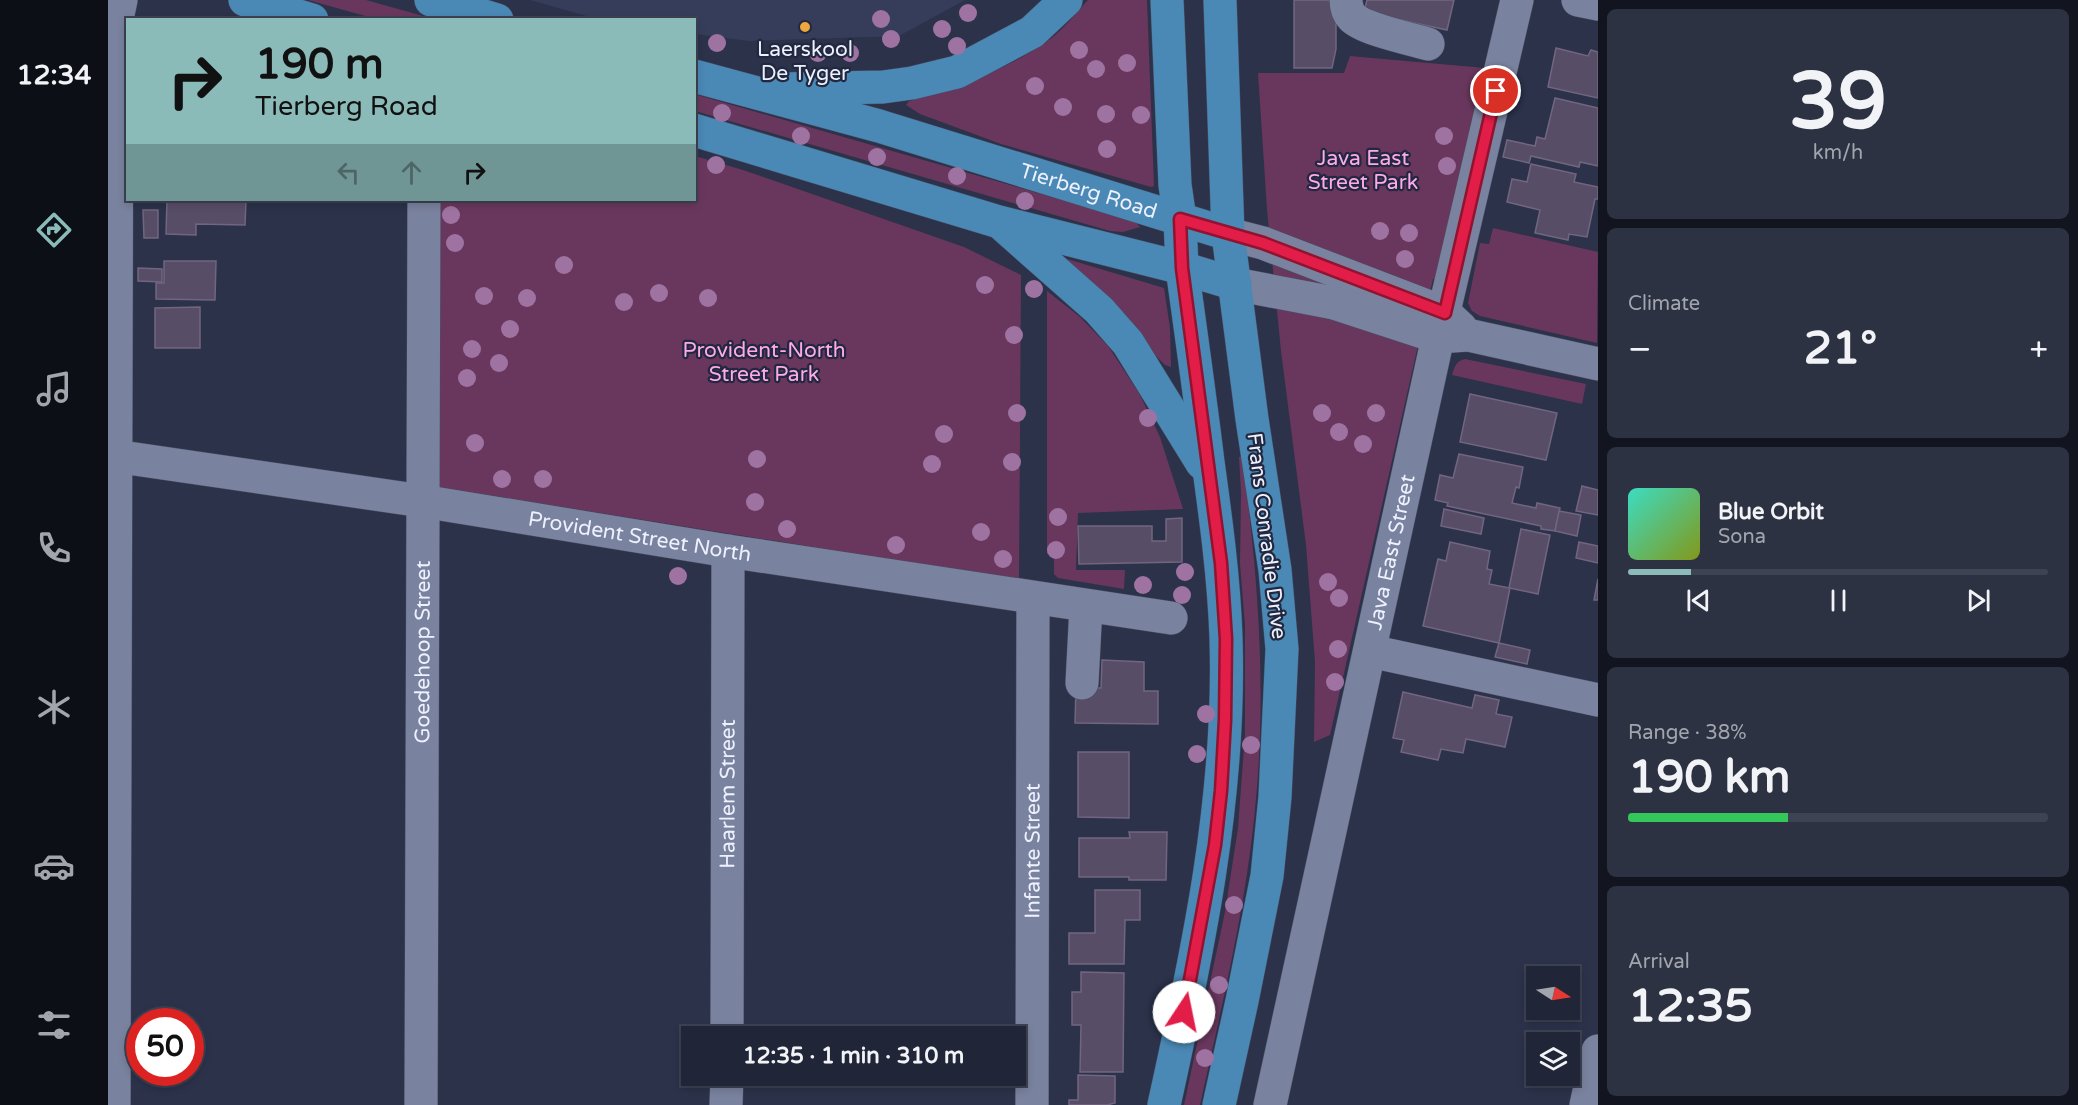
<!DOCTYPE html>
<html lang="en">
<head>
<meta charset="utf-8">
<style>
  body { margin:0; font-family:"Varela Round",sans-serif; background:#2d3243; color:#f1f3f6; height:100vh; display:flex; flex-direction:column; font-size:22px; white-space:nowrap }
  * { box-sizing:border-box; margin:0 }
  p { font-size:20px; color:#a2a5ae }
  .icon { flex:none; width:33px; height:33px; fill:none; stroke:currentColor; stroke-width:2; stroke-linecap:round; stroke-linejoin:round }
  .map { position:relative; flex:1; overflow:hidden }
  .panel { display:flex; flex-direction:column; gap:9px; padding:9px; background:#12151f; width:480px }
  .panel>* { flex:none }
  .hud { position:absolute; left:18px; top:18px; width:570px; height:183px; border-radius:0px; box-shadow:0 3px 9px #0003,0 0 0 2px #3d4353; background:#8bbbb9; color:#111; overflow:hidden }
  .needle { width:39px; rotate:102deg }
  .tools { position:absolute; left:1418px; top:966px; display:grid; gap:12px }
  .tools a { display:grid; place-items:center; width:54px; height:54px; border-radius:0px; background:#202638; box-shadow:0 3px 9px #0003,0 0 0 2px #3d4353; font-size:30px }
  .speed { position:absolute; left:18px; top:1008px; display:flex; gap:12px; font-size:30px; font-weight:700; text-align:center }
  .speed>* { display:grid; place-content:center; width:78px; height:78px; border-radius:50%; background:#202638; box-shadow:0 3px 9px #0003,0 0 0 2px #3d4353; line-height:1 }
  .speed .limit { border:9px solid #d22; background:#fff; color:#111 }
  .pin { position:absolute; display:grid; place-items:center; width:51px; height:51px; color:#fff; margin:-26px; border:3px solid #fff; border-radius:50%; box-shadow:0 2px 6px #0007 }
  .me { position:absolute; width:66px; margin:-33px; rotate:11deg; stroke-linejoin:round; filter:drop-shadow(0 0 4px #0008) }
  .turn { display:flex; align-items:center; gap:21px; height:126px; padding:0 30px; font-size:27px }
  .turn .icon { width:78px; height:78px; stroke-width:2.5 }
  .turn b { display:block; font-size:42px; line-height:51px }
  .lanes { display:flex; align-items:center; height:57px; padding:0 30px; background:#0003; justify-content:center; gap:30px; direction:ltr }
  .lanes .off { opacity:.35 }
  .big { font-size:45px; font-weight:700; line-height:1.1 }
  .panel .widget { flex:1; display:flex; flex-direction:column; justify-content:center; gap:9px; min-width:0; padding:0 21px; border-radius:9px; background:#2d3243 }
  .panel .dial { align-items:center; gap:0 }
  .dial b { font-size:78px; line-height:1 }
  .song { display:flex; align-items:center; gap:18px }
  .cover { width:72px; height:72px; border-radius:9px; background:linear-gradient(135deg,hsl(170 70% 55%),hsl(70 70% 35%)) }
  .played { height:6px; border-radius:3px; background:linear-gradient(90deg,#8bbbb9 15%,#3d4353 15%) }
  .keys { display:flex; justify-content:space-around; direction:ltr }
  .heat { display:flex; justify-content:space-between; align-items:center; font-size:33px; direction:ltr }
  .charge { height:9px; border-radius:4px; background:linear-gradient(90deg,#34c759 38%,#3d4353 0) }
  .trip { position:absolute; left:573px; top:1026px; width:345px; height:60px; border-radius:0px; background:#202638; box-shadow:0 3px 9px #0003,0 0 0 2px #3d4353; font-weight:700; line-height:60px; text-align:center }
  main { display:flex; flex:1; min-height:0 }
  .dock { display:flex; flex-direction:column; width:108px; justify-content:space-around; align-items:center; background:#0d0f16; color:#a2a5ae }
  .dock .icon { width:42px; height:42px }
  .dock .selected { color:#8bbbb9 }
  .dock b { font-size:27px; color:#f1f3f6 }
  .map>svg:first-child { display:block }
</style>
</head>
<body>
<main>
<nav class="dock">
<b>12:34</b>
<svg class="icon selected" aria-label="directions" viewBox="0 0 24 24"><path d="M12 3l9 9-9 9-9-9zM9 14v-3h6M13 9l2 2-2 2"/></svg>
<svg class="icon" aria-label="music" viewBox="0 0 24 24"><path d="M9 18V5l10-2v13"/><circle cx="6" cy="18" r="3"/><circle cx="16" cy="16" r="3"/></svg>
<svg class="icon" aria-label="phone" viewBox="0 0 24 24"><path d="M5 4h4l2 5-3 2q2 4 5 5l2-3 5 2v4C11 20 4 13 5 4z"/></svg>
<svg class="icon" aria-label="climate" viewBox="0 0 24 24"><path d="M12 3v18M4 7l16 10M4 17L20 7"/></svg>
<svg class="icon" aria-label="car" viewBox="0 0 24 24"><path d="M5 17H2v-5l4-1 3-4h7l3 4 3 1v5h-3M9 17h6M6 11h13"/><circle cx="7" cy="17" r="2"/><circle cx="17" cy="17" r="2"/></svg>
<svg class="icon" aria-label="filters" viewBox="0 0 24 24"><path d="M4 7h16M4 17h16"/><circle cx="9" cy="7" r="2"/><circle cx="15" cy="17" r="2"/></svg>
</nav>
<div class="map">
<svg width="1490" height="1105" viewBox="0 0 1490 1105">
  <rect width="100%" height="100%" fill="#2b324a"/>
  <path fill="#353d5a" d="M 422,0 L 857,0 L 791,36 L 641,41 L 587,34 L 586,20 L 489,19 Z"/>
  <g fill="#69375d">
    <path d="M 200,0 L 258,0 L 326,19 L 268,19 Z"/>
    <path d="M 980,0 L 1039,0 L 1046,186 L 1043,187 L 893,144 L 812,114 L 798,105 L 801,101 C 849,88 900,69 941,40 C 956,29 967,14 980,0 Z"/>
    <path d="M 1242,56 L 1377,68 L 1331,281 L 1325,279 L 1222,735 L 1206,742 L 1207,662 L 1198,545 L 1173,351 L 1159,209 L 1150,73 L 1236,73 Z"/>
    <path d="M 586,94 L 1027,221 L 1032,227 L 1015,232 L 1002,231 L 587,111 Z"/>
    <path d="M 587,156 L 635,170 L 856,247 L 913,275 L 911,580 L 330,487 L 330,200 L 586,200 Z"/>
    <path d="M 1385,228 L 1490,252 L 1489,343 L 1372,316 L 1364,311 L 1360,303 L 1372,243 L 1381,244 Z"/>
    <path d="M 949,256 L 1056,288 L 1062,328 L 1063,367 L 1057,365 Z"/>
    <path d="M 939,291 L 972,317 L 1000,346 L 1031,393 L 1052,437 L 1075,509 L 970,513 L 968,570 L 1017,570 L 1016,589 L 950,578 L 946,574 L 946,556 L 939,554 Z"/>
    <path d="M 1357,359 L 1478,384 L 1474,404 L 1344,375 C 1347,366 1348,361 1357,359 Z"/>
    <path d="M 1134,456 C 1149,566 1158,676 1149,787 C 1141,895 1115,1000 1092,1105 L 1076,1105 L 1117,912 L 1130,828 L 1137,735 L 1137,625 L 1132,564 L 1133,492 L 1131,457 Z"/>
  </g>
  <g fill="#584d67" stroke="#716581" stroke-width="1.5">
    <path d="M 1186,0 L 1228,0 L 1228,49 L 1224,68 L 1186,68 Z"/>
    <path d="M 1259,0 L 1346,0 L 1339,30 L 1256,12 Z"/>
    <path d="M 1448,48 L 1480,56 L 1483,50 L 1490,52 L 1490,98 L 1440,87 Z"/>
    <path d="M 1447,98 L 1490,108 L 1490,166 L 1472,162 L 1471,167 L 1423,156 L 1421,163 L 1395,157 L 1399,140 L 1427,146 L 1429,137 L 1437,139 Z"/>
    <path d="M 1423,164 L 1468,174 L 1466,182 L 1490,187 L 1490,199 L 1487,199 L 1479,237 L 1461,234 L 1460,240 L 1427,233 L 1432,210 L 1399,202 L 1404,179 L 1419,182 Z"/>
    <path d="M 59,200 L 138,200 L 137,225 L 88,224 L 88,235 L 58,234 Z"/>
    <path d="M 35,210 L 50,210 L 50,238 L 36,238 Z"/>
    <path d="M 56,261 L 108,261 L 107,300 L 48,299 L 48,283 L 56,283 Z"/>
    <path d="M 30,268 L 54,269 L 54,282 L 30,281 Z"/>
    <path d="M 92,307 L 92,348 L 47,348 L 47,308 Z"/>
    <path d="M 1362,394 L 1449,413 L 1438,460 L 1352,442 Z"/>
    <path d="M 1351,454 L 1415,467 L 1411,488 L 1408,487 L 1404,503 L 1428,508 L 1429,503 L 1452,508 L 1447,531 L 1433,529 L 1433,526 L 1339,506 L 1340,503 L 1327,500 L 1332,475 L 1345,478 Z"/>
    <path d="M 1474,486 L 1490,490 L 1490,515 L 1468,511 Z"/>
    <path d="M 1336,509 L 1376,518 L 1373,534 L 1333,526 Z"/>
    <path d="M 1451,511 L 1473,515 L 1469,536 L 1447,531 Z"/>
    <path d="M 1074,518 L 1074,562 L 971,564 L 970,526 L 1044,526 L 1044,541 L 1058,541 L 1058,519 Z"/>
    <path d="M 1413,529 L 1442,535 L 1430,594 L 1401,588 Z"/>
    <path d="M 1342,542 L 1382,551 L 1379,569 L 1384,570 L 1381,584 L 1402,588 L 1391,643 L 1315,626 L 1330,559 L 1338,561 Z"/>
    <path d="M 1471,542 L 1490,546 L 1490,563 L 1468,558 Z"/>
    <path d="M 1490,579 L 1490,600 L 1486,600 Z"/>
    <path d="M 1391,643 L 1422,650 L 1419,664 L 1387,657 Z"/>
    <path d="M 994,660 L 1036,662 L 1036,691 L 1050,691 L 1050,724 L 967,723 L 968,687 L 993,688 Z"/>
    <path d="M 1295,692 L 1364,708 L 1367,695 L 1391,700 L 1388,714 L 1404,717 L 1397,747 L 1358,739 L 1355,753 L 1333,749 L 1330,760 L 1293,752 L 1296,740 L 1285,738 Z"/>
    <path d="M 970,752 L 1021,752 L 1021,818 L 970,817 Z"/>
    <path d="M 1021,832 L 1059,832 L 1058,880 L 1021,880 L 1021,877 L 971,877 L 971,838 L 1022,838 Z"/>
    <path d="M 987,890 L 1032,890 L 1032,920 L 1017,920 L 1016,964 L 961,964 L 961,933 L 987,933 Z"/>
    <path d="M 973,972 L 1016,973 L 1015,1072 L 972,1072 L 973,1025 L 964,1025 L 964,992 L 973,992 Z"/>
    <path d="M 970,1075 L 1007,1076 L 1007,1103 L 999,1105 L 961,1105 L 961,1100 L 970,1100 Z"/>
  </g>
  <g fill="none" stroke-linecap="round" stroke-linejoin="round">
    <g stroke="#484d61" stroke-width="34">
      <g id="minor">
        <path d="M 1238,0 C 1238,6 1240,13 1244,17 C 1255,29 1303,39 1320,44"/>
        <path d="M 1470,0 L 1490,4"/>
        <path d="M 1120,234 L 1155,243 L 1337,313 L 1353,328"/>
        <path d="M 1127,284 L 1226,303 L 1330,337 L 1360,335 L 1490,364"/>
        <path id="s1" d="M 0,455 L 314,501 L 620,551 L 1063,618"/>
        <path d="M 1262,651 L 1490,700"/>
        <path d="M 974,683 L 978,606"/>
        <path id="s2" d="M 619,1036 L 620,551"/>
        <path d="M 6,1105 L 9,19 L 13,0"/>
        <path id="s3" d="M 313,1105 L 316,200"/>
        <path d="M 618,1105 L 619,1076"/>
        <path id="s4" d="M 924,1105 L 925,598"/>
        <path id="s5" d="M 1162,1105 L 1330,337 L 1409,0"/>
        <path d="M 1478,1105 L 1490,1051"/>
      </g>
    </g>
    <g stroke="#484d61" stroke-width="34">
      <g id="major">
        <path d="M 137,0 L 204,20"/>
        <path d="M 323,0 L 389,20"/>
        <path id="s6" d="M 586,76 L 771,126 L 1120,234"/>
        <path d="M 674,89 L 775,87 L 804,83 L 849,72 L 924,32 L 958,0"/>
        <path d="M 586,130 L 891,222 L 1074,268 L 1127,284"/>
        <path d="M 896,226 L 991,310 L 1020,343 L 1094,463"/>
        <path d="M 1056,1105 C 1090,951 1123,796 1118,638 C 1116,579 1108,520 1100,462 C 1092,397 1083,333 1074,268 L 1072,219 L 1067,185 L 1059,0"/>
        <path d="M 1111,1105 L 1134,1001 L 1159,876 L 1167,797 L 1174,649 L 1167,570 L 1144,419 L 1120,234 L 1112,0"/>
      </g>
    </g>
    <use href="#minor" stroke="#79829e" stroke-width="33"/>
    <use href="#major" stroke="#4a88b5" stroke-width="33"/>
  </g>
  <g fill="#9f73a1">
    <circle cx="860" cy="13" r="9"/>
    <circle cx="773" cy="19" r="9"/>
    <circle cx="834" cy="29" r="9"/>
    <circle cx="783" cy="39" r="9"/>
    <circle cx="609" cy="43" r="9"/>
    <circle cx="849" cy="46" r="9"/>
    <circle cx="971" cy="50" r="9"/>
    <circle cx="710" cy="53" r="9"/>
    <circle cx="742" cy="53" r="9"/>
    <circle cx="1019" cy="63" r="9"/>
    <circle cx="988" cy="69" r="9"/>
    <circle cx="927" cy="86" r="9"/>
    <circle cx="955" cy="107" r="9"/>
    <circle cx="614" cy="113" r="9"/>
    <circle cx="998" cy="114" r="9"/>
    <circle cx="1033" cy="115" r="9"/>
    <circle cx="693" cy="136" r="9"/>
    <circle cx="1336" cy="136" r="9"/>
    <circle cx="999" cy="149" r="9"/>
    <circle cx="769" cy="157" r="9"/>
    <circle cx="608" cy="165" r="9"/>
    <circle cx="1339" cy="166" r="9"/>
    <circle cx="849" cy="176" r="9"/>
    <circle cx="917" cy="201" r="9"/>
    <circle cx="343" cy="215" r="9"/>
    <circle cx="1272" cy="231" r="9"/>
    <circle cx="1301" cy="233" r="9"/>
    <circle cx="347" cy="243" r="9"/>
    <circle cx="1297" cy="259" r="9"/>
    <circle cx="456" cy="265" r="9"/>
    <circle cx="877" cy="285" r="9"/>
    <circle cx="926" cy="289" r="9"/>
    <circle cx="551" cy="293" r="9"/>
    <circle cx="376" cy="296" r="9"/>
    <circle cx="419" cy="298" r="9"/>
    <circle cx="600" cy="298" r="9"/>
    <circle cx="516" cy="302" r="9"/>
    <circle cx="402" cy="329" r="9"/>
    <circle cx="906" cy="335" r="9"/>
    <circle cx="364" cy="349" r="9"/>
    <circle cx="391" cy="363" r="9"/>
    <circle cx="359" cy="378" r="9"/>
    <circle cx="909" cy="413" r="9"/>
    <circle cx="1214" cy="413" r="9"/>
    <circle cx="1268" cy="413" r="9"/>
    <circle cx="1040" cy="418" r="9"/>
    <circle cx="1231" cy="432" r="9"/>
    <circle cx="836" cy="434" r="9"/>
    <circle cx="367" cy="443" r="9"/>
    <circle cx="1255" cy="444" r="9"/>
    <circle cx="649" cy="459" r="9"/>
    <circle cx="904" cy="462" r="9"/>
    <circle cx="824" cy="464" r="9"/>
    <circle cx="394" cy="479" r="9"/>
    <circle cx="435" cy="479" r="9"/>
    <circle cx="647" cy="502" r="9"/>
    <circle cx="950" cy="517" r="9"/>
    <circle cx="679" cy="529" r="9"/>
    <circle cx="873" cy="532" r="9"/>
    <circle cx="788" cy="545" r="9"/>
    <circle cx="948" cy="550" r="9"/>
    <circle cx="895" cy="559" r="9"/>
    <circle cx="1077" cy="572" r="9"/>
    <circle cx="570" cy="576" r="9"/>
    <circle cx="1220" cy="582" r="9"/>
    <circle cx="1035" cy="585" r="9"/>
    <circle cx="1074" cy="595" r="9"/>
    <circle cx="1231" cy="598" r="9"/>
    <circle cx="1230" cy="649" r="9"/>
    <circle cx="1227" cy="682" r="9"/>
    <circle cx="1098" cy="714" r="9"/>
    <circle cx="1143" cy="745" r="9"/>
    <circle cx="1089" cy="754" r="9"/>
    <circle cx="1126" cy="905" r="9"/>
    <circle cx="1111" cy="985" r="9"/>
    <circle cx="1097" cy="1058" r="9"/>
  </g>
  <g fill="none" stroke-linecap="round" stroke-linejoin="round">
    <g stroke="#92132f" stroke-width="15">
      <path id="route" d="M 1076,1012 L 1107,845 L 1113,791 L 1117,720 L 1118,639 L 1113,563 L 1074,268 L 1072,219 L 1155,243 L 1337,313 L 1388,91"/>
    </g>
    <use href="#route" stroke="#e11d48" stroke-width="10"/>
  </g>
  <circle fill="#eea73d" stroke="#21283f" stroke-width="2" cx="697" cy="27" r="6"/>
  <g text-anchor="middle" stroke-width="4.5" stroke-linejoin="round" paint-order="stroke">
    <g font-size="21" fill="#edf1fe" stroke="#21283f">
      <text x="697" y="56">Laerskool<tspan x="697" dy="24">De Tyger</tspan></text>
    </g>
    <g font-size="21" fill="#fea9e9" stroke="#21283f">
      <text x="1255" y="165">Java East<tspan x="1255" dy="24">Street Park</tspan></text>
      <text x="656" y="357">Provident-North<tspan x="656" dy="24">Street Park</tspan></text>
    </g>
    <g font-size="21" fill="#edf1fe" stroke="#21283f">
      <text dy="7" stroke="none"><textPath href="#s6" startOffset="411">Tierberg Road</textPath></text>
      <text transform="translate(1159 536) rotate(83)" y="7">Frans Conradie Drive</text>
      <text dy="7" stroke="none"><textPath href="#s1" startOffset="538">Provident Street North</textPath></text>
      <text dy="7" stroke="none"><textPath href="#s5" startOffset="566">Java East Street</textPath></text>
      <text dy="7" stroke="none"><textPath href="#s3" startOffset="453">Goedehoop Street</textPath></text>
      <text dy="7" stroke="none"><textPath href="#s2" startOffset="242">Haarlem Street</textPath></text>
      <text dy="7" stroke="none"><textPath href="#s4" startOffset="254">Infante Street</textPath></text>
    </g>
  </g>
</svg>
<div class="tools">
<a><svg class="needle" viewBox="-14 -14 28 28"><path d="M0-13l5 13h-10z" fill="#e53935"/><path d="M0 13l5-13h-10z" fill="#a2a5ae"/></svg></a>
<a><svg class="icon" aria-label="layers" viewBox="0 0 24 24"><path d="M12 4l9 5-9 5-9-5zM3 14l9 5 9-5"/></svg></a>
</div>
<div class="speed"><div class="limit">50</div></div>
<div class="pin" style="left:1388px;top:91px;background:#d93025"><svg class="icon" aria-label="arrive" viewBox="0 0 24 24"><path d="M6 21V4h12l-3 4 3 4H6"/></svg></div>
<svg class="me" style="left:1076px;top:1012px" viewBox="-20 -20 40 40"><circle r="19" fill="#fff"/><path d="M0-13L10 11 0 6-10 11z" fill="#e11d48"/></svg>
<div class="trip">12:35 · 1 min · 310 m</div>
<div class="hud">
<div class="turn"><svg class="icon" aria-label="right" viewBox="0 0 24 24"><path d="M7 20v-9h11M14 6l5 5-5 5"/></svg><div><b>190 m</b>Tierberg Road</div></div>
<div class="lanes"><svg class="icon off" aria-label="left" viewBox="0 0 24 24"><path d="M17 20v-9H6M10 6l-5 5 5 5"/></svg><svg class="icon off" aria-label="ahead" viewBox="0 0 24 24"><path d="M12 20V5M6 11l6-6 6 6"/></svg><svg class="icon" aria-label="right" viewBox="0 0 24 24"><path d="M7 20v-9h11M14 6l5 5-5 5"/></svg></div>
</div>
</div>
<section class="panel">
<div class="widget dial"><b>39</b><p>km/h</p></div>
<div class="widget"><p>Climate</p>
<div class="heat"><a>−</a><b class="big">21°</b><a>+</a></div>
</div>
<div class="widget">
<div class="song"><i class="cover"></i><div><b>Blue Orbit</b><p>Sona</p></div></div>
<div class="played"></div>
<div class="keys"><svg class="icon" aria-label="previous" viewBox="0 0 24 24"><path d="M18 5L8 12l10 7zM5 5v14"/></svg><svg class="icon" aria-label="pause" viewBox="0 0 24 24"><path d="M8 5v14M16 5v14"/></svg><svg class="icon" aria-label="next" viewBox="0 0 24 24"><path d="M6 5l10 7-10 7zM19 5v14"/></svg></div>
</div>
<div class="widget"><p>Range · 38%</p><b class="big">190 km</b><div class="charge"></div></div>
<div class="widget"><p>Arrival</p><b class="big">12:35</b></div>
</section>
</main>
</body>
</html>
